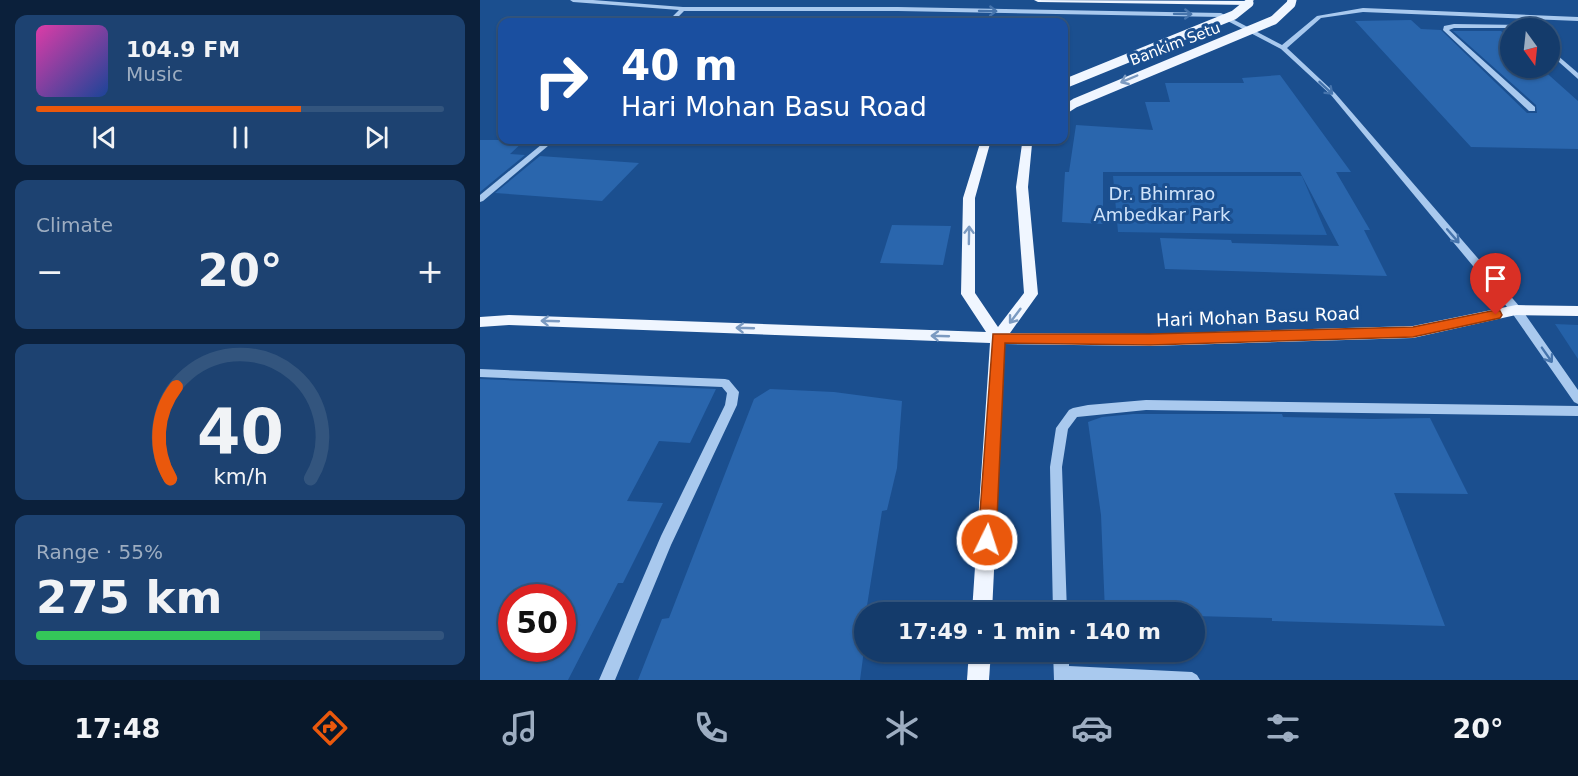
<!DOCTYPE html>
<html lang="en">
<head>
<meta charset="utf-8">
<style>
  body { margin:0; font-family:"DejaVu Sans",sans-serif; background:#1d4271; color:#f1f3f6; height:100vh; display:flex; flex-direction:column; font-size:22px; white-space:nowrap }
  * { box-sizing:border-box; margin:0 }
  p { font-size:20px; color:#9dadc1 }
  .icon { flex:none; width:33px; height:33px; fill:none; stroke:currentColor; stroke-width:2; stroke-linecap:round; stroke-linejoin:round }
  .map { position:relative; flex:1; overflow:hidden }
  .details { display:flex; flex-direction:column; gap:15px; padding:15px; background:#0b203b; width:480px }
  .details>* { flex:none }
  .guide { position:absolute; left:18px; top:18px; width:570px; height:126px; border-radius:12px; box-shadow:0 2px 4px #0004,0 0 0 2px #33557e; background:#1a4fa0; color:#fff; overflow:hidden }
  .needle { width:39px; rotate:165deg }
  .tools { position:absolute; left:1020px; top:18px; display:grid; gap:12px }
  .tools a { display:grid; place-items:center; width:60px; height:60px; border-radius:50%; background:#143b6b; box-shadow:0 2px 4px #0004,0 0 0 2px #33557e; font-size:30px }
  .speed { position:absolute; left:18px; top:584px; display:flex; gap:12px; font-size:30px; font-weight:700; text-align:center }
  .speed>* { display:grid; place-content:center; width:78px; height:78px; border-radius:50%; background:#143b6b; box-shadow:0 2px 4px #0004,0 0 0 2px #33557e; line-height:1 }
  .speed .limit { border:9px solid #d22; background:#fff; color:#111 }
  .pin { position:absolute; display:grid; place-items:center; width:51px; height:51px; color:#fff; margin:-62px -26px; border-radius:50% 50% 50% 0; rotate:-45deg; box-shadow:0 0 6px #0007 }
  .pin .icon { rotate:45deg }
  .me { position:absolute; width:66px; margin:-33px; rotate:4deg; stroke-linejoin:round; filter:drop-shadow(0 0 4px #0008) }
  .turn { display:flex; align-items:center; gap:21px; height:126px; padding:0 24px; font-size:27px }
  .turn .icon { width:78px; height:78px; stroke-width:2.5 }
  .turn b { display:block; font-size:42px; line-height:51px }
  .big { font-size:45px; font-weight:700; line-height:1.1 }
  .details .card { flex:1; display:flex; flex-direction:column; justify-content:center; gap:9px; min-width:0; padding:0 21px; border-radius:12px; background:#1d4271 }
  .details .dial { align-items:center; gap:0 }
  .dial svg { height:156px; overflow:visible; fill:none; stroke:#33557e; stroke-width:7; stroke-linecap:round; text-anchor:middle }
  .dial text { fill:#f1f3f6; stroke:none }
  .song { display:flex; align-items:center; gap:18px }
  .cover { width:72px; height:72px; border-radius:9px; background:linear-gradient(135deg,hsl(320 70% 55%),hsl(220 70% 35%)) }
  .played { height:6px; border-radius:3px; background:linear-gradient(90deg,#ea580c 65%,#33557e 65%) }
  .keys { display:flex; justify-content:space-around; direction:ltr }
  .heat { display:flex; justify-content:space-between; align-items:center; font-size:33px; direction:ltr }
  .charge { height:9px; border-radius:4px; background:linear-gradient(90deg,#34c759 55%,#33557e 0) }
  .trip { position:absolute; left:374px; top:602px; width:351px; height:60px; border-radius:30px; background:#143b6b; box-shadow:0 2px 4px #0004,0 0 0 2px #33557e; font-weight:700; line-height:60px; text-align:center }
  .tab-bar { display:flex; height:96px; justify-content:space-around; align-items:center; background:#08182b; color:#9dadc1 }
  .tab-bar .icon { width:42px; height:42px }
  .tab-bar .current { color:#ea580c }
  .tab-bar b { font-size:27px; color:#f1f3f6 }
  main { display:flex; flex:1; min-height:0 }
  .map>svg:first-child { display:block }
</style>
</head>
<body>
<main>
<section class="details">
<div class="card">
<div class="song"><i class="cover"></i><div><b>104.9 FM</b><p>Music</p></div></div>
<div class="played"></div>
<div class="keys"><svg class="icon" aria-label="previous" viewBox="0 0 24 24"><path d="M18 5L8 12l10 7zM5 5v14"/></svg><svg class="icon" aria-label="pause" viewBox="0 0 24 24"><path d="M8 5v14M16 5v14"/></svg><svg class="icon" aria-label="next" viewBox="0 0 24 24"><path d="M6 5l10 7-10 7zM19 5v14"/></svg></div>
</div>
<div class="card"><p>Climate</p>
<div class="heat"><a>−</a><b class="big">20°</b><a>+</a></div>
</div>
<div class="card dial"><svg viewBox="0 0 100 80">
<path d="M14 69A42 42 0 1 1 86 69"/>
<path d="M14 69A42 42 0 0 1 17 22" stroke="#ea580c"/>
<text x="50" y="56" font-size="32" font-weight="700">40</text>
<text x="50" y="72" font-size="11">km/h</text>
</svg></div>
<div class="card"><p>Range · 55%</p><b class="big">275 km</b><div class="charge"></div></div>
</section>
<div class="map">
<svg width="1098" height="680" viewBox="0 0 1098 680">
  <rect width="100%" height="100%" fill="#1b4f8f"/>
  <g fill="#2461a8">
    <path d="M 633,176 L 822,176 L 847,235 L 638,232 Z"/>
    <path d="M 1075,324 L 1098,325 L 1098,359 Z"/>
  </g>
  <g fill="#2a66ad" fill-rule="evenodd">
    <path d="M 931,20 L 941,29 L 961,30 L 1047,113 L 1057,113 L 1056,105 L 973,31 L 1021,31 L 1030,39 L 1030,68 L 1061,68 L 1098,101 L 1098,149 L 991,147 L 875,21 Z"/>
    <path d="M 800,75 L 871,172 L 856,172 L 890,230 L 884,230 L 907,276 L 685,269 L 680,238 L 751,240 L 752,243 L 859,246 L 820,172 L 623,172 L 623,224 L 582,222 L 585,172 L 589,172 L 596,125 L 673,130 L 665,102 L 690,102 L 685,83 L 764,83 L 762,78 Z"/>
    <path d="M 0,140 L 45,140 L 30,154 L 45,155 L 0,192 Z"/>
    <path d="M 60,156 L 159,163 L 122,201 L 15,193 Z"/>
    <path d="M 412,225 L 471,226 L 463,265 L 400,263 Z"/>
    <path d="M 0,379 L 236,389 L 210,443 L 179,441 L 147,501 L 183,503 L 143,583 L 138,583 L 88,680 L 0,680 ZM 32,597 L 82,597 L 82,648 L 32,648 Z"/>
    <path d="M 290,389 L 354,392 L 422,401 L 417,468 L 407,510 L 402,511 L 386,612 L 384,612 L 384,650 L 380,680 L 158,680 L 182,619 L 189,618 L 274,399 Z"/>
    <path d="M 653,414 L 802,414 L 803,417 L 893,419 L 950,418 L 988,494 L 914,493 L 965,626 L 792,621 L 792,618 L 714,616 L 714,612 L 625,612 L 621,515 L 608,422 L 622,417 Z"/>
  </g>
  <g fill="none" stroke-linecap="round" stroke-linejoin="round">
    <g fill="#a9c9ee" fill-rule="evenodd">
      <path d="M 90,0 L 113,0 L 203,7 L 418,7 L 741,13 L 802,45 L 837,16 L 883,8 L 1098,17 L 1098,21 L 883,12 L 841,18 L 807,48 L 855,93 L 1040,307 L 1098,390 L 1098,404 L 1094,402 L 1032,313 L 851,95 L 801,49 L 740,17 L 418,11 L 204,11 L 193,22 L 187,22 L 199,10 L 93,2 Z"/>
      <path d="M 974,24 L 1043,25 L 1043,27 L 1041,28 L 974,28 L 969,30 L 1055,107 L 1055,111 L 1049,111 L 963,30 L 964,26 Z"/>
      <path d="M 1070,49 L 1098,73 L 1098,79 L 1070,54 Z"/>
      <path d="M 67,140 L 75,140 L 3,201 L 0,202 L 0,195 Z"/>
      <path d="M 0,369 L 245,379 L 249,380 L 259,392 L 257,405 L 191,545 L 135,680 L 119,680 L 181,536 L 245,405 L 247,393 L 242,387 L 0,377 Z"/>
      <path d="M 666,400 L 1098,406 L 1098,416 L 666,410 L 597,417 L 588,429 L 582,467 L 587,612 L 573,612 L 570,467 L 576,428 L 589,410 L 593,408 L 608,405 Z"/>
      <path d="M 573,651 L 589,651 L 589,666 L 712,672 L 717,675 L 720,680 L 574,680 Z"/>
    </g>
    <g fill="#f0f6ff" fill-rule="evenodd">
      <path d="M 554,0 L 766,1 L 774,0 L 769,5 L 558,2 Z"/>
      <path d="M 501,140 L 511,140 L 495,198 L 495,293 L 518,327 L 544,293 L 536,187 L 542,144 L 545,140 L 555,140 L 552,144 L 548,187 L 558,294 L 530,333 L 670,334 L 933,326 L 1036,305 L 1098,306 L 1098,316 L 1036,315 L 933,338 L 670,346 L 525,344 L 512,612 L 492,612 L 510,343 L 29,325 L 0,327 L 0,317 L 29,315 L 506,332 L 481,294 L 483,198 Z"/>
      <path d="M 489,651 L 511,651 L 509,680 L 487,680 Z"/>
    </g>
    <g stroke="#f0f6ff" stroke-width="9">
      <path d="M 584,84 L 754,15 L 769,3"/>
      <path d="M 584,110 L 595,103 L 794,20 L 811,4 L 812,0"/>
    </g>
  </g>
  <defs><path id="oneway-shaft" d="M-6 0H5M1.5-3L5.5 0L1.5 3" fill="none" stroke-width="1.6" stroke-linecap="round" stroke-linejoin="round" transform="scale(1.5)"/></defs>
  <g stroke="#4674ac">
    <use href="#oneway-shaft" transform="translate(508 11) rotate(1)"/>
    <use href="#oneway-shaft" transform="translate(703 14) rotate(1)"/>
    <use href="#oneway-shaft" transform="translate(846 88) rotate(43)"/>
    <use href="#oneway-shaft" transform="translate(973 236) rotate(49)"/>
    <use href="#oneway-shaft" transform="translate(1067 355) rotate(55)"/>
  </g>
  <g stroke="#7b9ac1">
    <use href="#oneway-shaft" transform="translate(649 79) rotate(157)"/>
    <use href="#oneway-shaft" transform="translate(489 235) rotate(-89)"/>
    <use href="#oneway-shaft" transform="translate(535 316) rotate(127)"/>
    <use href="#oneway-shaft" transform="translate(70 321) rotate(-178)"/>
    <use href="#oneway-shaft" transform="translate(265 328) rotate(-178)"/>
    <use href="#oneway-shaft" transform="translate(460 336) rotate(-178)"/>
  </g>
  <path fill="#ea580c" stroke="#983908" stroke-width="1.5" d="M 1016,310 L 1020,311 L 1022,315 L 1020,318 L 933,337 L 670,345 L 525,343 L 516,540 L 513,546 L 507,549 L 501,546 L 498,540 L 513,334 L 670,334 L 933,327 Z"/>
  <g text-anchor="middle" stroke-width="6" stroke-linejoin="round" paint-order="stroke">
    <g font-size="15" fill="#fff" stroke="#1b4f8f">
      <text transform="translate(695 44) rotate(-21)" y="5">Bankim Setu</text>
    </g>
    <g font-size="18" fill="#cfe3fa" stroke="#1b4f8f">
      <text x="682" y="200">Dr. Bhimrao<tspan x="682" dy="21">Ambedkar Park</tspan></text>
    </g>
    <g font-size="18" fill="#fff" stroke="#1b4f8f">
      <text transform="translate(778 317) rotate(-2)" y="6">Hari Mohan Basu Road</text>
    </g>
  </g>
</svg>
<div class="tools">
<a><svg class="needle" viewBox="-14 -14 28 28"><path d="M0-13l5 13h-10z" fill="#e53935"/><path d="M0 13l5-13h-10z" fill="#9dadc1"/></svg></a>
</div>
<div class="speed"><div class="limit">50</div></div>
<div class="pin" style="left:1016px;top:315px;background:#d93025"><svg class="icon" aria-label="arrive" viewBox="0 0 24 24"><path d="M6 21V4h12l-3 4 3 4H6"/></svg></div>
<svg class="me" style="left:507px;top:540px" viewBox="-20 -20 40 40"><circle r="17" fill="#ea580c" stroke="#fff" stroke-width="3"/><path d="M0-11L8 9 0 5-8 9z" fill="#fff"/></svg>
<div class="trip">17:49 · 1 min · 140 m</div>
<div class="guide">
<div class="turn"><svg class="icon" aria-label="right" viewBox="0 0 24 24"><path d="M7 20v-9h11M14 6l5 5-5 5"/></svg><div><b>40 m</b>Hari Mohan Basu Road</div></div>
</div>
</div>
</main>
<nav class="tab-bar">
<b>17:48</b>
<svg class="icon current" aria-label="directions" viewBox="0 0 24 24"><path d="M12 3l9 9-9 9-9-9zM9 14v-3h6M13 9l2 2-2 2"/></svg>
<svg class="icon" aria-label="music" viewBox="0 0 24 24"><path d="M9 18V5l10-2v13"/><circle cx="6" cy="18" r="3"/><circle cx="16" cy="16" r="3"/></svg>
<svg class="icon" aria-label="phone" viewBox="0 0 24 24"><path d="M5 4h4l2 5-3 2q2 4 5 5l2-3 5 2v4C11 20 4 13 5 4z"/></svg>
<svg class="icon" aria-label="climate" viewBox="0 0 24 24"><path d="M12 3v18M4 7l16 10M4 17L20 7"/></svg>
<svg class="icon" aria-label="car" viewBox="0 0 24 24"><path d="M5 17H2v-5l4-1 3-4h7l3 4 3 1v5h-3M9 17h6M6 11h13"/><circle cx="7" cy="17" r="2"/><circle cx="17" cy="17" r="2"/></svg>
<svg class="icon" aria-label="filters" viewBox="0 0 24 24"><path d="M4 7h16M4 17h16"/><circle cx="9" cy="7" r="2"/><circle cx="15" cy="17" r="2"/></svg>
<b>20°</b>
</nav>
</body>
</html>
